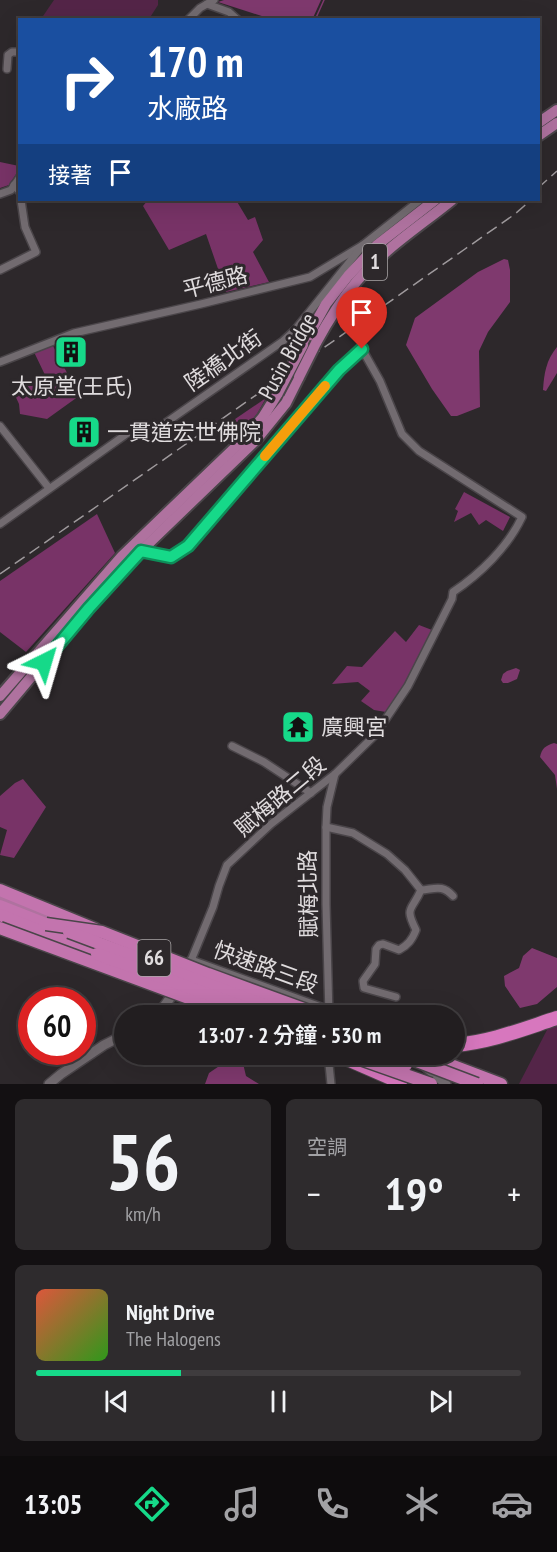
<!DOCTYPE html>
<html lang="zh-TW">
<head>
<meta charset="utf-8">
<style>
  body { margin:0; font-family:"PT Sans Narrow","Noto Sans TC",sans-serif; background:#2e2b2d; color:#f1f3f6; height:100vh; display:flex; flex-direction:column; font-size:22px; white-space:nowrap }
  * { box-sizing:border-box; margin:0 }
  p { font-size:20px; color:#a2a2a5 }
  .icon { flex:none; width:33px; height:33px; fill:none; stroke:currentColor; stroke-width:2; stroke-linecap:round; stroke-linejoin:round }
  .map { position:relative; height:1084px; overflow:hidden }
  .details { display:flex; flex-direction:column; gap:15px; padding:15px; background:#131012; flex:1 }
  .details>* { flex:none }
  .guide { position:absolute; left:18px; top:18px; width:522px; height:183px; border-radius:0px; box-shadow:0 6px 24px #0002,0 0 0 2px #3f3c3e; background:#1a4fa0; color:#fff; overflow:hidden }
  .speed { position:absolute; left:18px; top:987px; display:flex; gap:12px; font-size:30px; font-weight:700; text-align:center }
  .speed>* { display:grid; place-content:center; width:78px; height:78px; border-radius:50%; background:#221e20; box-shadow:0 6px 24px #0002,0 0 0 2px #3f3c3e; line-height:1 }
  .speed .limit { border:9px solid #d22; background:#fff; color:#111 }
  .pin { position:absolute; display:grid; place-items:center; width:51px; height:51px; color:#fff; margin:-62px -26px; border-radius:50% 50% 50% 0; rotate:-45deg; box-shadow:0 0 6px #0007 }
  .pin .icon { rotate:45deg }
  .me { position:absolute; width:66px; margin:-33px; rotate:40deg; stroke-linejoin:round; filter:drop-shadow(0 0 4px #0008) }
  .turn { display:flex; align-items:center; gap:21px; height:126px; padding:0 30px; font-size:27px }
  .turn .icon { width:78px; height:78px; stroke-width:2.5 }
  .turn b { display:block; font-size:42px; line-height:51px }
  .then { display:flex; align-items:center; height:57px; padding:0 30px; background:#0003; gap:12px; font-size:22px }
  .big { font-size:45px; font-weight:600; line-height:1.1 }
  .details .card { flex:1; display:flex; flex-direction:column; justify-content:center; gap:9px; min-width:0; padding:0 21px; border-radius:9px; background:#2e2b2d }
  .details .dial { align-items:center; gap:0 }
  .dial b { font-size:78px; line-height:1 }
  .song { display:flex; align-items:center; gap:18px }
  .cover { width:72px; height:72px; border-radius:9px; background:linear-gradient(135deg,hsl(10 70% 55%),hsl(110 70% 35%)) }
  .played { height:6px; border-radius:3px; background:linear-gradient(90deg,#16d989 30%,#3f3c3e 30%) }
  .keys { display:flex; justify-content:space-around; direction:ltr }
  .heat { display:flex; justify-content:space-between; align-items:center; font-size:33px; direction:ltr }
  .details .tiles { flex:1; display:grid; gap:15px; grid-template-columns:1fr 1fr }
  .card:last-child { grid-column:span 2 }
  .trip { position:absolute; left:114px; top:1005px; width:351px; height:60px; border-radius:30px; background:#221e20; box-shadow:0 6px 24px #0002,0 0 0 2px #3f3c3e; font-weight:600; line-height:60px; text-align:center }
  .tab-bar { display:flex; height:96px; justify-content:space-around; align-items:center; background:#0e0c0d; color:#a2a2a5 }
  .tab-bar .icon { width:42px; height:42px }
  .tab-bar .active { color:#16d989 }
  .tab-bar b { font-size:27px; color:#f1f3f6 }
  .map>svg:first-child { display:block }
</style>
</head>
<body>
<div class="map">
<svg width="557" height="1084" viewBox="0 0 557 1084">
  <rect width="100%" height="100%" fill="#2d282b"/>
  <g fill="#542548">
    <path d="M 54,0 L 158,0 L 158,5 L 149,19 L 41,19 Z"/>
    <path d="M 557,1025 L 557,1084 L 519,1084 L 548,1028 Z"/>
  </g>
  <g fill="#783367">
    <path d="M 0,162 L 19,166 L 20,168 L 9,185 L 0,188 Z"/>
    <path d="M 148,200 L 236,200 L 248,220 L 255,217 L 263,240 L 253,252 L 269,282 L 226,292 L 206,234 L 169,250 L 143,206 Z"/>
    <path d="M 52,344 L 79,396 L 47,419 L 20,414 L 19,404 L 13,391 L 45,375 L 34,352 Z"/>
    <path d="M 266,398 L 257,414 L 235,442 L 219,430 Z"/>
    <path d="M 464,492 L 510,517 L 503,531 L 486,520 L 479,525 L 471,513 L 454,522 L 458,511 L 455,509 Z"/>
    <path d="M 97,514 L 115,553 L 26,652 L 0,632 L 0,581 Z"/>
    <path d="M 419,625 L 432,630 L 403,688 L 386,712 L 374,710 L 361,701 L 370,691 L 358,682 L 332,684 L 347,666 L 362,667 L 395,631 L 406,642 Z"/>
    <path d="M 23,779 L 46,807 L 14,858 L 0,855 L 7,830 L 0,827 L 0,796 L 15,783 Z"/>
  </g>
  <g fill="#7f396e">
    <path d="M 224,0 L 321,0 L 312,20 L 271,19 L 218,2 Z"/>
    <path d="M 504,259 L 508,260 L 510,270 L 510,302 L 488,332 L 479,351 L 480,407 L 457,416 L 451,416 L 432,389 L 406,345 L 415,318 L 478,272 Z"/>
    <path d="M 557,347 L 557,373 L 546,391 L 543,390 C 544,374 546,360 557,347 Z"/>
    <path d="M 516,668 L 520,670 L 517,679 L 508,683 L 503,683 L 501,680 L 503,674 L 507,671 Z"/>
    <path d="M 554,743 L 557,744 L 557,789 L 555,775 L 540,757 C 542,748 545,746 554,743 Z"/>
    <path d="M 532,948 L 557,958 L 557,987 L 537,1004 L 520,1008 L 505,986 L 504,976 L 519,968 L 523,956 Z"/>
    <path d="M 237,1054 L 241,1055 L 246,1076 L 259,1084 L 205,1084 L 209,1073 Z"/>
  </g>
  <g fill="none" stroke-linecap="round" stroke-linejoin="round">
    <path stroke="#7f396e" stroke-width="1.5" d="M 315,20 L 324,0"/>
    <g stroke="#4a4549" stroke-width="10">
      <g id="minor">
        <path d="M 207,4 L 229,12 L 238,20"/>
        <path d="M 188,20 L 200,8 L 214,0"/>
        <path d="M 7,69 L 8,55 L 12,52 L 20,52"/>
        <path d="M 14,185 L 20,192"/>
        <path d="M 0,194 L 11,190 L 20,177"/>
        <path d="M 0,270 L 36,252 L 25,227 L 21,200"/>
        <path d="M 0,362 L 74,333 L 201,304 L 310,277 L 363,245 L 420,200"/>
        <path d="M 0,426 L 49,488"/>
        <path d="M 0,524 L 139,425 L 154,431 L 283,341 L 295,330 L 363,245"/>
        <path d="M 140,550 L 148,554 L 171,557 L 188,546 L 339,371 L 362,349 L 380,381 L 402,434 L 419,451 L 522,517 C 508,547 480,574 453,592 L 452,599 L 408,686 L 375,735 L 335,774 L 271,824 L 227,865 L 219,886 L 213,907 L 190,963"/>
        <path d="M 232,746 L 264,762 L 311,793"/>
        <path d="M 326,827 L 353,833 L 387,854 L 405,870 L 421,890 C 435,889 442,884 453,896"/>
        <path d="M 396,997 L 364,988 L 363,981 L 375,964 L 376,949 L 379,945 L 383,944 L 399,950 C 408,945 412,940 416,930 C 404,906 412,911 421,890"/>
        <path d="M 329,1016 L 326,904 L 326,827 L 327,807 L 335,774"/>
        <path d="M 328,1054 L 331,1084"/>
      </g>
    </g>
    <g stroke="#4a4549" stroke-width="12">
      <g id="tertiary">
        <path d="M 191,961 L 329,1011"/>
        <path d="M 157,1016 L 176,990"/>
        <path d="M 324,1054 L 328,1056"/>
        <path d="M 427,1068 L 446,1084"/>
        <path d="M 49,1084 L 61,1074 L 104,1045 L 124,1035"/>
      </g>
    </g>
    <g stroke="#4a4549" stroke-width="14">
      <g id="primary">
        <path d="M 538,123 L 557,110"/>
        <path d="M 538,136 L 557,123"/>
        <path d="M 316,343 C 328,321 341,300 357,281 C 384,249 420,226 452,200"/>
        <path d="M 303,345 L 326,304 L 348,276 L 377,245 L 435,200"/>
        <path d="M 0,696 L 122,556 L 249,434 L 263,417 L 278,393"/>
        <path d="M 0,714 L 89,608 L 141,551 L 256,440 L 286,403 L 299,377"/>
        <path d="M 0,898 L 67,924"/>
        <path d="M 222,1006 L 247,1016"/>
      </g>
    </g>
    <g stroke="#4a4549" stroke-width="15">
      <g id="trunk">
        <path d="M 0,890 L 95,929"/>
        <path d="M 0,906 L 46,924"/>
        <path d="M 0,915 L 97,954"/>
        <path d="M 422,1054 L 501,1084"/>
      </g>
    </g>
    <g stroke="#4a4549" stroke-width="16">
      <g id="motorway">
        <path d="M 454,1045 C 491,1042 523,1029 557,1018"/>
        <path d="M 336,1054 L 391,1078 L 400,1084"/>
      </g>
    </g>
    <use href="#minor" stroke="#726b70" stroke-width="7"/>
    <use href="#tertiary" stroke="#726b70" stroke-width="9"/>
    <use href="#primary" stroke="#af729f" stroke-width="10"/>
    <use href="#trunk" stroke="#c374ae" stroke-width="12"/>
    <use href="#motorway" stroke="#d777be" stroke-width="14"/>
    <g stroke="#9f9a9d" stroke-width="1.5" stroke-dasharray="12 6" stroke-linecap="butt">
      <path d="M 538,188 L 557,171"/>
      <path d="M 0,574 L 465,249 L 515,214 L 531,200"/>
    </g>
    <g stroke="#4a4549" stroke-width="14" stroke-linecap="butt">
      <g id="primary-bridge">
        <path d="M 299,377 L 316,343"/>
        <path d="M 278,393 L 303,345"/>
      </g>
    </g>
    <g stroke="#4a4549" stroke-width="15" stroke-linecap="butt">
      <g id="trunk-bridge">
        <path d="M 46,924 L 102,932 L 208,974 L 323,1016"/>
        <path d="M 0,928 L 229,1013"/>
        <path d="M 69,932 L 293,1016"/>
        <path d="M 97,954 L 268,1016"/>
        <path d="M 346,1054 L 431,1084"/>
        <path d="M 376,1054 L 406,1065"/>
        <path d="M 398,1054 L 477,1084"/>
      </g>
    </g>
    <use href="#primary-bridge" stroke="#af729f" stroke-width="10"/>
    <use href="#trunk-bridge" stroke="#c374ae" stroke-width="12"/>
  </g>
  <g fill="none" stroke-linecap="round" stroke-linejoin="round">
    <g stroke="#0e8d59" stroke-width="15">
      <path id="route" d="M 44,662 L 89,608 L 141,551 L 171,557 L 188,546 L 339,370 L 362,349"/>
    </g>
    <use href="#route" stroke="#16d989" stroke-width="10"/>
    <path stroke="#f59e0b" stroke-width="10" d="M 265,456 L 325,386"/>
  </g>
  <defs>
    <g id="building-square" transform="scale(1.725)"><rect x="-9" y="-9" width="18" height="18" rx="4" fill="#16d989" stroke="#2d282b"/><path d="M-4-6H4V6H1V3H-1V6H-4ZM-2.5-4.3h1.7v1.8h-1.7ZM.8-4.3h1.7v1.8H.8ZM-2.5-1h1.7V.8h-1.7ZM.8-1h1.7V.8H.8Z" fill="#111"/></g>
    <g id="temple-square" transform="scale(1.725)"><rect x="-9" y="-9" width="18" height="18" rx="4" fill="#16d989" stroke="#2d282b"/><path d="M0-6L5-2H3V0L6.5 2.5H4V6H1.5V3h-3V6H-4V2.5H-6.5L-3 0V-2H-5Z" fill="#111"/></g>
  </defs>
  <g fill-rule="evenodd">
    <use href="#building-square" x="71" y="352"/>
    <use href="#building-square" x="84" y="432"/>
    <use href="#temple-square" x="298" y="727"/>
  </g>
  <g text-anchor="middle" stroke-width="6" stroke-linejoin="round" paint-order="stroke">
    <g fill="#2d282b" stroke="#aaa6a8" stroke-width="1.5">
      <rect x="363" y="244" width="24" height="36" rx="4.5"/>
      <rect x="137.5" y="940" width="33" height="36" rx="4.5"/>
    </g>
    <g font-size="21" font-weight="bold" fill="#e0dcde">
      <text x="375" y="269">1</text>
      <text x="154" y="965">66</text>
    </g>
    <g font-size="22" fill="#e0dcde" stroke="#2d282b">
      <text transform="translate(215 282) rotate(-14)" y="8">平德路</text>
      <text transform="translate(287 356) rotate(-61)" y="8">Pusin Bridge</text>
      <text transform="translate(223 360) rotate(-35)" y="8">陸橋北街</text>
      <text transform="translate(280 796) rotate(-40)" y="8">賦梅路二段</text>
      <text transform="translate(308 894) rotate(-91)" y="8">賦梅北路</text>
      <text transform="translate(266 967) rotate(20)" y="8">快速路三段</text>
    </g>
    <g font-size="22" fill="#e0dcde" stroke="#2d282b" text-anchor="start">
      <text x="71" y="394" text-anchor="middle">太原堂(王氏)</text>
      <text x="107" y="440">一貫道宏世佛院</text>
      <text x="321" y="735">廣興宮</text>
    </g>
  </g>
</svg>
<div class="speed"><div class="limit">60</div></div>
<div class="pin" style="left:362px;top:349px;background:#d93025"><svg class="icon" aria-label="arrive" viewBox="0 0 24 24"><path d="M6 21V4h12l-3 4 3 4H6"/></svg></div>
<svg class="me" style="left:44px;top:662px" viewBox="-20 -20 40 40"><path d="M0-17L14 15 0 8-14 15z" fill="#16d989" stroke="#fff" stroke-width="4"/></svg>
<div class="trip">13:07 · 2 分鐘 · 530 m</div>
<div class="guide">
<div class="turn"><svg class="icon" aria-label="right" viewBox="0 0 24 24"><path d="M7 20v-9h11M14 6l5 5-5 5"/></svg><div><b>170 m</b>水廠路</div></div>
<div class="then">接著<svg class="icon" aria-label="arrive" viewBox="0 0 24 24"><path d="M6 21V4h12l-3 4 3 4H6"/></svg></div>
</div>
</div>
<section class="details">
<div class="tiles">
<div class="card dial"><b>56</b><p>km/h</p></div>
<div class="card"><p>空調</p>
<div class="heat"><a>−</a><b class="big">19°</b><a>+</a></div>
</div>
<div class="card">
<div class="song"><i class="cover"></i><div><b>Night Drive</b><p>The Halogens</p></div></div>
<div class="played"></div>
<div class="keys"><svg class="icon" aria-label="previous" viewBox="0 0 24 24"><path d="M18 5L8 12l10 7zM5 5v14"/></svg><svg class="icon" aria-label="pause" viewBox="0 0 24 24"><path d="M8 5v14M16 5v14"/></svg><svg class="icon" aria-label="next" viewBox="0 0 24 24"><path d="M6 5l10 7-10 7zM19 5v14"/></svg></div>
</div>
</div>
</section>
<nav class="tab-bar">
<b>13:05</b>
<svg class="icon active" aria-label="directions" viewBox="0 0 24 24"><path d="M12 3l9 9-9 9-9-9zM9 14v-3h6M13 9l2 2-2 2"/></svg>
<svg class="icon" aria-label="music" viewBox="0 0 24 24"><path d="M9 18V5l10-2v13"/><circle cx="6" cy="18" r="3"/><circle cx="16" cy="16" r="3"/></svg>
<svg class="icon" aria-label="phone" viewBox="0 0 24 24"><path d="M5 4h4l2 5-3 2q2 4 5 5l2-3 5 2v4C11 20 4 13 5 4z"/></svg>
<svg class="icon" aria-label="climate" viewBox="0 0 24 24"><path d="M12 3v18M4 7l16 10M4 17L20 7"/></svg>
<svg class="icon" aria-label="car" viewBox="0 0 24 24"><path d="M5 17H2v-5l4-1 3-4h7l3 4 3 1v5h-3M9 17h6M6 11h13"/><circle cx="7" cy="17" r="2"/><circle cx="17" cy="17" r="2"/></svg>
</nav>
</body>
</html>
